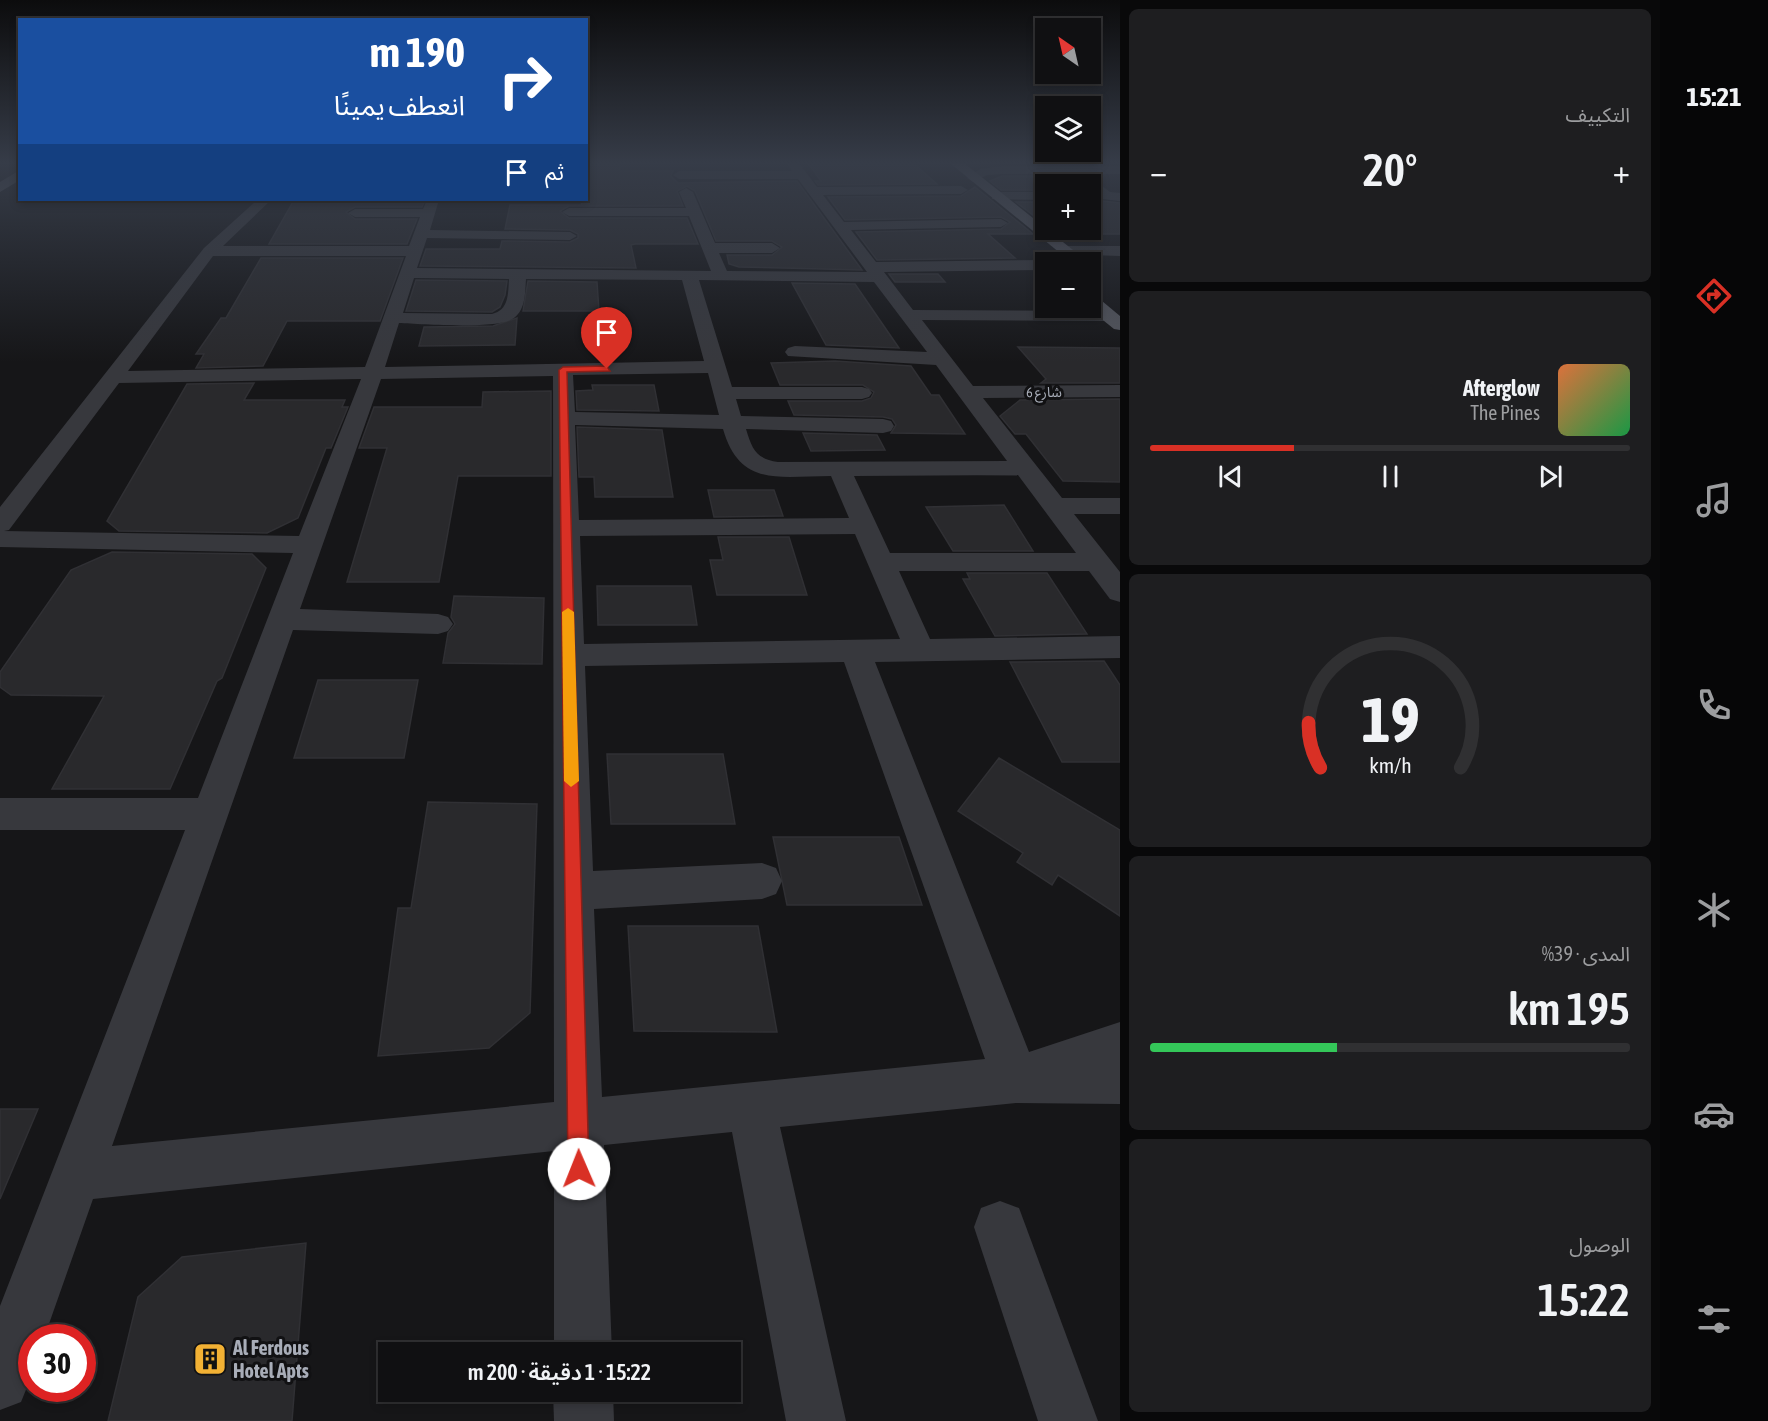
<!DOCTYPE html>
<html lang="ar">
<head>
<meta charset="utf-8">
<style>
  body { margin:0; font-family:"Asap Condensed","Noto Sans Arabic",sans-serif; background:#1e1e20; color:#f1f3f6; direction:rtl; height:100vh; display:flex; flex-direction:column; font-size:22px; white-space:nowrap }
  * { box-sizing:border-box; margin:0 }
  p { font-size:20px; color:#9c9d9f }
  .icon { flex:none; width:33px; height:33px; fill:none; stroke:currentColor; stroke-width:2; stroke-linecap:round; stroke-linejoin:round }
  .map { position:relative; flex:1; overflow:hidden; direction:ltr }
  .drawer { display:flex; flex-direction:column; gap:9px; padding:9px; background:#09090a; width:540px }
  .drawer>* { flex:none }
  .top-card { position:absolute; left:18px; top:18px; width:570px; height:183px; border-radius:0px; box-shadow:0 3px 9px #0003,0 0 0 2px #303032; direction:rtl; background:#1a4fa0; color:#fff; overflow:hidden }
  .needle { width:39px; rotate:326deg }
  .fabs { position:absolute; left:1035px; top:18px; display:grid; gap:12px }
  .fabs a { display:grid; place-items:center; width:66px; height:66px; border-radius:0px; background:#101012; box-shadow:0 3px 9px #0003,0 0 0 2px #303032; font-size:30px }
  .speed { position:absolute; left:18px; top:1324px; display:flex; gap:12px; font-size:30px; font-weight:700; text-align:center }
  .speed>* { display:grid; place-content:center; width:78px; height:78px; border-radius:50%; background:#101012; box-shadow:0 3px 9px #0003,0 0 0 2px #303032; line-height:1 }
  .speed .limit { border:9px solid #d22; background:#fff; color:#111 }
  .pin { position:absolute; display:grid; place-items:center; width:51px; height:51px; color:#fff; margin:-62px -26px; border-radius:50% 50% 50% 0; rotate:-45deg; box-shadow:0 0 6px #0007 }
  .pin .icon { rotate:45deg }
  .me { position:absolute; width:66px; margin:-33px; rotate:359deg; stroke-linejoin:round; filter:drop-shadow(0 0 4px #0008) }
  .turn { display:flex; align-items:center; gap:21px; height:126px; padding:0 24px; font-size:27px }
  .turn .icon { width:78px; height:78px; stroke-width:2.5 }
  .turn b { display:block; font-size:42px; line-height:51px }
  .then { display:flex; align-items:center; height:57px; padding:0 24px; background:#0003; gap:12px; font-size:22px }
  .big { font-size:45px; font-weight:600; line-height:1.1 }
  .drawer .widget { flex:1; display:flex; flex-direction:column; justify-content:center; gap:9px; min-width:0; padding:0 21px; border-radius:9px; background:#1e1e20 }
  .drawer .dial { align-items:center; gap:0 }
  .dial svg { height:156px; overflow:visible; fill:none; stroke:#303032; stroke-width:7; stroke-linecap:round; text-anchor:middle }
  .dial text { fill:#f1f3f6; stroke:none }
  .song { display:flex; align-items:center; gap:18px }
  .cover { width:72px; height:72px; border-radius:9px; background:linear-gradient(135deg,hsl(20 70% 55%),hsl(140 70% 35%)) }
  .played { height:6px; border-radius:3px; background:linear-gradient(90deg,#d93025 30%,#303032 30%) }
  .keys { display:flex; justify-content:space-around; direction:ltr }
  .heat { display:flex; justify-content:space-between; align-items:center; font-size:33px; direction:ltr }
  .charge { height:9px; border-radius:4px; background:linear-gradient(90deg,#34c759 39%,#303032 0) }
  .trip { position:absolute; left:378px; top:1342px; width:363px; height:60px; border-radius:0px; background:#101012; box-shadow:0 3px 9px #0003,0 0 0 2px #303032; font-weight:600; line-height:60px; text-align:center; direction:rtl }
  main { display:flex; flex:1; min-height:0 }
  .menu { display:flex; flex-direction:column; width:108px; justify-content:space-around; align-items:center; background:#060607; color:#9c9d9f }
  .menu .icon { width:42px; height:42px }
  .menu .active { color:#d93025 }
  .menu b { font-size:27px; color:#f1f3f6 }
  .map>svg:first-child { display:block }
</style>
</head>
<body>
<main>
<nav class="menu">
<b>15:21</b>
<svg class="icon active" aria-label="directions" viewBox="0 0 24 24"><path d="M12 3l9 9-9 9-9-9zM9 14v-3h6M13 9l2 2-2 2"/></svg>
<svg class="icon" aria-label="music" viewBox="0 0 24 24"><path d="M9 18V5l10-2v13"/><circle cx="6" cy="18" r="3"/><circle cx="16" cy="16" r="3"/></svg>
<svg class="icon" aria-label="phone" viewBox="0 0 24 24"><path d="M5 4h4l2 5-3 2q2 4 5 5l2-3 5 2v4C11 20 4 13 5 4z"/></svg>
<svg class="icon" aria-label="climate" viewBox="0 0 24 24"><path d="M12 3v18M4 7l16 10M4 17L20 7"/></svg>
<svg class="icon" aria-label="car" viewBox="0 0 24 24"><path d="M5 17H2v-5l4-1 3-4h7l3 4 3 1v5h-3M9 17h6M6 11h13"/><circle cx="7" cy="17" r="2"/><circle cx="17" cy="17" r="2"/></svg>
<svg class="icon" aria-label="filters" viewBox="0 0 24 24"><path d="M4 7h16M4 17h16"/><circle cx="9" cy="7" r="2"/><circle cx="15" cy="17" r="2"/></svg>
</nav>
<section class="drawer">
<div class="widget"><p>التكييف</p>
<div class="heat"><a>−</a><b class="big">20°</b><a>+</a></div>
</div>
<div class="widget">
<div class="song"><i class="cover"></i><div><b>Afterglow</b><p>The Pines</p></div></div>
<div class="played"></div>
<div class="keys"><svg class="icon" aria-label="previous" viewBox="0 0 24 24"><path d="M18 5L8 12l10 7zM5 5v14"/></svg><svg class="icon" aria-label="pause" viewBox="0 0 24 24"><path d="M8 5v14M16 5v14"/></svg><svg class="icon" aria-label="next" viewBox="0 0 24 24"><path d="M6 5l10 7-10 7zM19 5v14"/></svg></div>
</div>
<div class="widget dial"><svg viewBox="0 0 100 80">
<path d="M14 69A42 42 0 1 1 86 69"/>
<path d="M14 69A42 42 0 0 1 8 46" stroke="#d93025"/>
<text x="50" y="56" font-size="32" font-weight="700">19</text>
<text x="50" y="72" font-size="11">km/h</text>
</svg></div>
<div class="widget"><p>المدى · 39%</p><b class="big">195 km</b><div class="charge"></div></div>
<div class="widget"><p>الوصول</p><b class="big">15:22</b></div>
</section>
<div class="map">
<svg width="1120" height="1421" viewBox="0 0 1120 1421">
  <rect width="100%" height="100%" fill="#161618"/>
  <g fill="#29292c" stroke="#303034" stroke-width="1.5">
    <path d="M 586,163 L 619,163 L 620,171 L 673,171 L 671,176 L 678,183 L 797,181 L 862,270 L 739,267 L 729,264 L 727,255 L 772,255 L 782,247 L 772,241 L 716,241 L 695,191 L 687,186 L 677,191 L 683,206 L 569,206 L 560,211 L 569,218 L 687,218 L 698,244 L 635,244 L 631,245 L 636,268 L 420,266 L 426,249 L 500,249 L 502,241 L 570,242 L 578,238 L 578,234 L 570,230 L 505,229 L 510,205 L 582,205 L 581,200 L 586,200 Z"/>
    <path d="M 808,163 L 913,163 L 937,184 L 818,185 L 815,181 L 821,181 Z"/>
    <path d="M 1002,176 L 1069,176 L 1081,184 L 1046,184 L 1046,190 L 1001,190 L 990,181 Z"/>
    <path d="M 975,187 L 1033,234 L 988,234 L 1015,258 L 877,260 L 856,232 L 1001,229 L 1010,222 L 1001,217 L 845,220 L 828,197 L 961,196 Z"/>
    <path d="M 1090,193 L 1102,201 L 1120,203 L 1120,234 L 1057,234 L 1051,230 L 1090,230 Z"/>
    <path d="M 294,200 L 425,200 L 422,207 L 355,207 L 346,212 L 355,219 L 417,219 L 407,244 L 269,244 Z"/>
    <path d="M 1016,202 L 1046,202 L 1046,225 Z"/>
    <path d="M 261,258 L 403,258 L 380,321 L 287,321 L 263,366 L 196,368 L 204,354 L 196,354 L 221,318 L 226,318 Z"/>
    <path d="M 889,274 L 938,274 L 945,282 L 895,282 Z"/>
    <path d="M 416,280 L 507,281 L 505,295 L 500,307 L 492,312 L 406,311 Z"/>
    <path d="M 528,281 L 597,282 L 599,311 L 523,311 Z"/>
    <path d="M 792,283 L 855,284 L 899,348 L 826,345 Z"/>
    <path d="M 517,318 L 515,345 L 419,346 L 424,327 L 493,326 Z"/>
    <path d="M 1018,347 L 1120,348 L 1120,383 L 1041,383 L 1046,379 Z"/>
    <path d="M 835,361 L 911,366 L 931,395 L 939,395 L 965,434 L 891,433 L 896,425 L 892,419 L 883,417 L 794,415 L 788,401 L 862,401 L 871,398 L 874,392 L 863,385 L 780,385 L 771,363 Z"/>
    <path d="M 254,383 L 244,400 L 345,400 L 342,407 L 348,407 L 331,448 L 326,448 L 298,518 L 267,533 L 119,531 L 107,521 L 187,384 Z"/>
    <path d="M 592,385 L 654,385 L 659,411 L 577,410 L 576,391 L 593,390 Z"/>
    <path d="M 551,391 L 551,476 L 458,476 L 439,582 L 347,582 L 387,448 L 359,448 L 374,407 L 482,407 L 483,392 Z"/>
    <path d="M 1120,399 L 1120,482 L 1063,481 L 1026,434 L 1015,434 L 1000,416 L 1020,400 Z"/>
    <path d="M 577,427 L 662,430 L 673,497 L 595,497 L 594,477 L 579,477 Z"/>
    <path d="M 803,433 L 877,435 L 885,450 L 811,451 Z"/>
    <path d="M 708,490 L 774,490 L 783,516 L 714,517 Z"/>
    <path d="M 1004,505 L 1033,551 L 953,551 L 926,507 Z"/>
    <path d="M 718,537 L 789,537 L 807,595 L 717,595 L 710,560 L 723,560 Z"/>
    <path d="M 112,552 L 252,554 L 266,568 L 222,678 L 217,681 L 170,789 L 52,789 L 104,696 L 11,695 L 0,687 L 0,672 L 71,570 Z"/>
    <path d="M 967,573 L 1047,573 L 1087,634 L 995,636 L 963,579 L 970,579 Z"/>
    <path d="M 597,586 L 691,586 L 697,625 L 598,625 Z"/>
    <path d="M 454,596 L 544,598 L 542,664 L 443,663 L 448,633 L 455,624 L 451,617 Z"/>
    <path d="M 1104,661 L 1120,685 L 1120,762 L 1062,762 L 1010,662 Z"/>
    <path d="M 318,680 L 418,680 L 404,758 L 294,758 Z"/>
    <path d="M 607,754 L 723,754 L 735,824 L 611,824 Z"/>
    <path d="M 999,758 L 1120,830 L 1120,916 L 1058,875 L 1052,885 L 1017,862 L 1023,853 L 958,811 Z"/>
    <path d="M 428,802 L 537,804 L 530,1013 L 489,1048 L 378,1056 L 398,908 L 411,908 Z"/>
    <path d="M 773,837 L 899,837 L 922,905 L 787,905 Z"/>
    <path d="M 628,926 L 758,926 L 777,1032 L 634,1031 Z"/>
    <path d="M 0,1109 L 38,1109 L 0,1199 Z"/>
    <path d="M 306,1243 L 292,1421 L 108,1421 L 138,1297 L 182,1257 Z"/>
  </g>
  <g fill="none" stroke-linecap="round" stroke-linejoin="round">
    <g fill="#37383d" fill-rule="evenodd">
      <path d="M 786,163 L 799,163 L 817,187 L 961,186 L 968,190 L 961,194 L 823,195 L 844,222 L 1001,219 L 1008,223 L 1001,227 L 851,230 L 876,262 L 1046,260 L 1052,262 L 1046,262 L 1046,270 L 884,272 L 913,310 L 1110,311 L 1119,316 L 1110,321 L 922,320 L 973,386 L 1120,385 L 1120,397 L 983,398 L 1062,498 L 1120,498 L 1120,514 L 1074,514 L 1120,572 L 1120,602 L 1110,599 L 1089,571 L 899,571 L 930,639 L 1120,636 L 1120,658 L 875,662 L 1029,1052 L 1120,1022 L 1120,1104 L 1016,1103 L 780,1127 L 846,1421 L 786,1421 L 732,1132 L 604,1145 L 612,1353 L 554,1353 L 554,1151 L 93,1199 L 44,1338 L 32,1338 L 32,1375 L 21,1402 L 0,1410 L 0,1306 L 185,830 L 0,830 L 0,798 L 198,798 L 293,553 L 0,547 L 0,507 L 204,248 L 257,200 L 271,200 L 223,246 L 409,246 L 420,217 L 355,217 L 348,213 L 355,209 L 423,209 L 427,200 L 439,200 L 430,230 L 570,232 L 577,236 L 570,240 L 427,238 L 417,268 L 711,271 L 689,216 L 569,216 L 562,212 L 569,208 L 686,208 L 679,192 L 686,188 L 693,192 L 715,243 L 772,243 L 780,248 L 772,253 L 719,253 L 727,271 L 867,272 L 798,179 L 679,179 L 673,175 L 679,171 L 792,171 ZM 213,256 L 406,256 L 365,367 L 128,371 ZM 414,278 L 509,279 C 508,294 509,310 492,314 L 403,313 ZM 526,279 L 682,280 L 704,361 L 385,367 L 399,323 C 422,324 498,330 514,318 C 526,309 525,292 526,279 ZM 699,280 L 874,282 L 927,352 L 795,346 L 788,348 L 785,352 L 788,356 L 936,365 L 1007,461 L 778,462 C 756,459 752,449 746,429 L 883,433 L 891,431 L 894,426 L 891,421 L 883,419 L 741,416 L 736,399 L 862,399 L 869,397 L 872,393 L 869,389 L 862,387 L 732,387 ZM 708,373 L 719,415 L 575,412 L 573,375 ZM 553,376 L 554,1102 L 112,1146 L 293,630 L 438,634 L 448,631 L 453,624 L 448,617 L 438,614 L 300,609 L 381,379 ZM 361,379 L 299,536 L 4,531 L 9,530 L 119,383 ZM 575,425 L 723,429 C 740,488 780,476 831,476 L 849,518 L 579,520 ZM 1018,475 L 1076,553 L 890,553 L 854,476 ZM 855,534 L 900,639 L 584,644 L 580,536 ZM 844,662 L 985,1059 L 602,1097 L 594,909 L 762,899 L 776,894 L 782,881 L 776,868 L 762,863 L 593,871 L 585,666 Z"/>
      <path d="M 1002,166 L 1120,166 L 1120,174 L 1086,174 L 1110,192 L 1120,193 L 1120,201 L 1102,199 L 1090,190 L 1090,184 L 1084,184 L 1070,174 L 1002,174 L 987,175 L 973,182 L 967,178 L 980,169 Z"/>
      <path d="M 997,192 L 1046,192 L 1046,200 L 992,199 L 992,193 Z"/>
      <path d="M 1065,246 L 1120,246 L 1120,256 L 1060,254 L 1057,251 Z"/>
      <path d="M 1000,1201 L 1019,1208 L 1098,1421 L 1038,1421 L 974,1227 L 981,1208 Z"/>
      <path d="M 553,1392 L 613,1392 L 614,1421 L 554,1421 Z"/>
    </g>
    <g fill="#53555c" fill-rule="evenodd">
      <path d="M 950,163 L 964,163 L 1088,262 L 1071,262 Z"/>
      <path d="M 20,170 L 20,180 L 0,192 L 0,182 Z"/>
      <path d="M 1090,295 L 1096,296 L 1120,316 L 1120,330 L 1114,329 L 1088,308 Z"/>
    </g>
  </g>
  <linearGradient id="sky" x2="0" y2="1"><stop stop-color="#0c0c0d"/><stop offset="0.45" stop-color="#363c48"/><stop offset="1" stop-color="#363c48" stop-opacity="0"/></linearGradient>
  <rect width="1120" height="362" fill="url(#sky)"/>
  <path fill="#d93025" stroke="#8d1f18" stroke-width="1.5" d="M 607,366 L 610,371 L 567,372 L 589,1169 L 586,1177 L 579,1180 L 571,1177 L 568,1169 L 559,370 L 563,367 Z"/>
  <path fill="#f59e0b" d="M 568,608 L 574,612 L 579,781 L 571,787 L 564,781 L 562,612 Z"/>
  <defs>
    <g id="building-square" transform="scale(1.725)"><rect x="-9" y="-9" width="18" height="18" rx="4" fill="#f2b134" stroke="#111113"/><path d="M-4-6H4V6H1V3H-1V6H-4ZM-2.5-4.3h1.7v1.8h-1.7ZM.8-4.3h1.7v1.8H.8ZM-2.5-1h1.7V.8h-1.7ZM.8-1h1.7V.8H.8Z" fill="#111"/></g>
  </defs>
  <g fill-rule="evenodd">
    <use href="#building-square" x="210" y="1359"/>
  </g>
  <g text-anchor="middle" stroke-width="6" stroke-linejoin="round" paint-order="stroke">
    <g font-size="14" fill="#a8adb8" stroke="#111113">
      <text transform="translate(1044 392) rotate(-1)" y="5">شارع 6</text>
    </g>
    <g font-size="20" font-weight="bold" fill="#a8adb8" stroke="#111113" text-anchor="start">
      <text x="233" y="1355">Al Ferdous<tspan x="233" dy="23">Hotel Apts</tspan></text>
    </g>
  </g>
</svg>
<div class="fabs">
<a><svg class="needle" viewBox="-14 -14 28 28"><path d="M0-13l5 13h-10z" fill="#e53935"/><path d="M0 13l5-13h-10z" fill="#9c9d9f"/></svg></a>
<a><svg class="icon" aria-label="layers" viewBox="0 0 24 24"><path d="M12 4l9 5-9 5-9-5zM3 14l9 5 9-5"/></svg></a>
<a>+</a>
<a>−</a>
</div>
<div class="speed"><div class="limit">30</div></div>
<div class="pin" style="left:607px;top:369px;background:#d93025"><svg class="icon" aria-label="arrive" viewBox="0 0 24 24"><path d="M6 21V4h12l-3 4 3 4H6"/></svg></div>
<svg class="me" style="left:579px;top:1169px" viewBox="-20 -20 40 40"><circle r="19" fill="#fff"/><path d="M0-13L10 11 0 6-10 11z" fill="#d93025"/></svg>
<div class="trip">15:22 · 1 دقيقة · 200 m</div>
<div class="top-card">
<div class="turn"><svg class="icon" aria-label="right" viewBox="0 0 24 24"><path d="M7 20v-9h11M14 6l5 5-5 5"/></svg><div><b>190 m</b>انعطف يمينًا</div></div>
<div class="then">ثم<svg class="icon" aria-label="arrive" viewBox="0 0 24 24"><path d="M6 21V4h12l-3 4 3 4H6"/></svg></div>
</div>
</div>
</main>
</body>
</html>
